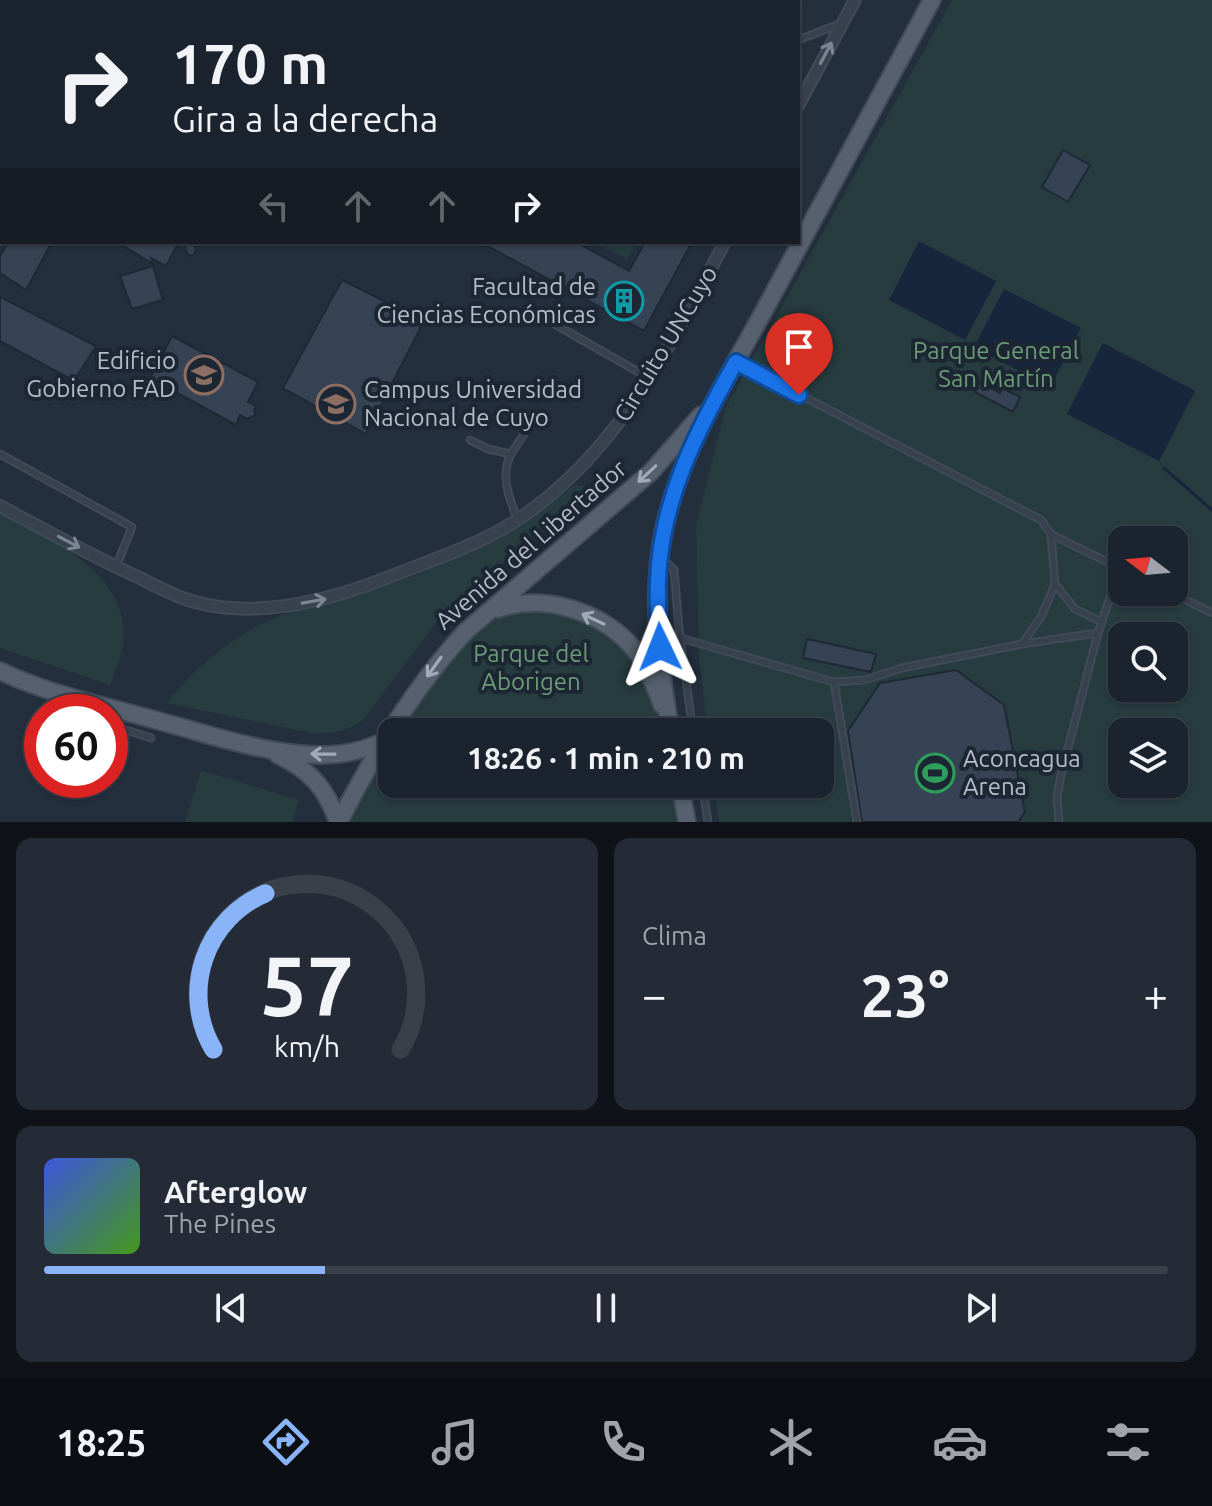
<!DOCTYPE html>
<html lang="es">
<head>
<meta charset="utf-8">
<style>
  body { margin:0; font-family:Ubuntu,sans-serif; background:#242b36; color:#f1f3f6; height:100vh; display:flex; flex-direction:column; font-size:30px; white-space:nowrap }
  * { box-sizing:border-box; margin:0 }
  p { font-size:26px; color:#a0a4aa }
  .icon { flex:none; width:44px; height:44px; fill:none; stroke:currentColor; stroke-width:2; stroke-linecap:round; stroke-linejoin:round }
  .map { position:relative; height:822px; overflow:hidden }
  .drawer { display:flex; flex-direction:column; gap:16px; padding:16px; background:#0f1319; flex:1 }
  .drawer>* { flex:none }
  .hud { position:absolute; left:0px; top:0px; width:800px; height:244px; box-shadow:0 2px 6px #0004,0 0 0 2px #39404a; background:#1b232e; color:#f1f3f6; overflow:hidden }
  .needle { width:52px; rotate:286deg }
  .controls { position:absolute; left:1108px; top:526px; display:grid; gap:16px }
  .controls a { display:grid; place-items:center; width:80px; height:80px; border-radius:16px; background:#1b232e; box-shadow:0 2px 6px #0004,0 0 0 2px #39404a; font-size:40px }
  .speed { position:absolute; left:24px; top:694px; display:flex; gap:16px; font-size:40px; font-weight:700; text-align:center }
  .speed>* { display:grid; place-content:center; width:104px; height:104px; border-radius:50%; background:#1b232e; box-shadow:0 2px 6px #0004,0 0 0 2px #39404a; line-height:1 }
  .speed .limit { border:12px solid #d22; background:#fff; color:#111 }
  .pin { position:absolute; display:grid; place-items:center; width:68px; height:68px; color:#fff; margin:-82px -34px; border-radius:50% 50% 50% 0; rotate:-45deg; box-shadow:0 0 8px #0007 }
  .pin .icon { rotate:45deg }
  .me { position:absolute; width:88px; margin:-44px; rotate:358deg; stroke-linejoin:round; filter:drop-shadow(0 0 6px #0008) }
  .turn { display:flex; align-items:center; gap:28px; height:168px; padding:0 40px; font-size:36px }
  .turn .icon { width:104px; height:104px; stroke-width:2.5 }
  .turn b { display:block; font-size:56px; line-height:68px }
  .lanes { display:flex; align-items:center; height:76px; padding:0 40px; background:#0003; justify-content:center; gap:40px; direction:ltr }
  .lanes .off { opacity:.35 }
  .big { font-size:60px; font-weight:600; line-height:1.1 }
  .drawer .widget { flex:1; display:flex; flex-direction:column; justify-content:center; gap:12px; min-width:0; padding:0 28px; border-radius:16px; background:#242b36 }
  .drawer .dial { align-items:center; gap:0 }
  .dial svg { height:208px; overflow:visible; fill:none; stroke:#39404a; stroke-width:7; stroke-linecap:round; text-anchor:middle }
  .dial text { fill:#f1f3f6; stroke:none }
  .song { display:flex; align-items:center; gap:24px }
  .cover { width:96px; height:96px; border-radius:12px; background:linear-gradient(135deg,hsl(230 70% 55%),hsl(100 70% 35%)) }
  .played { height:8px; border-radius:4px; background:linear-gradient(90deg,#8ab4f8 25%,#39404a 25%) }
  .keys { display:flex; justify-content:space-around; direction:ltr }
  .heat { display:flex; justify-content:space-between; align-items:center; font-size:44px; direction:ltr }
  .drawer .tiles { flex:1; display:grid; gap:16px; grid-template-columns:1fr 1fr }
  .widget:last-child { grid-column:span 2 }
  .trip { position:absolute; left:378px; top:718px; width:456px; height:80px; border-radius:16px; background:#1b232e; box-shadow:0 2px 6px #0004,0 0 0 2px #39404a; font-weight:600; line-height:80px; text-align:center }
  .tab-bar { display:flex; height:128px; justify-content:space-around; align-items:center; background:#0b0e12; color:#a0a4aa }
  .tab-bar .icon { width:56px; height:56px }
  .tab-bar .active { color:#8ab4f8 }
  .tab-bar b { font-size:36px; color:#f1f3f6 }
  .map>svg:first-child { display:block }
</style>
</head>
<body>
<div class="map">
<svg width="1212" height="822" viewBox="0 0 1212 822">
  <rect width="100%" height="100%" fill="#242f3e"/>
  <g fill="#263c3f" fill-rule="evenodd">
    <path d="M 222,0 L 376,0 L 377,2 L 221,2 Z"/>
    <path d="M 952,0 L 1212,0 L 1212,822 L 719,822 L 714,784 L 820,784 L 820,732 L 708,732 L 699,658 L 696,525 L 725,409 ZM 1122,540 L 1174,540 L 1174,592 L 1122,592 ZM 1122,636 L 1174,636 L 1174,688 L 1122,688 ZM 1122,732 L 1174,732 L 1174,784 L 1122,784 Z"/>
    <path d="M 596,242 L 637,242 L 627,259 Z"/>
    <path d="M 575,485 L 587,487 L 438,620 L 363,720 C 346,732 332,734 311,733 L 167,703 C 199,662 243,627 294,611 C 330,599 369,593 405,579 C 467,557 523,524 575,485 Z"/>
    <path d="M 0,512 C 48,537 127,572 124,638 C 123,654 115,670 110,685 L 0,648 Z"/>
    <path d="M 567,608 L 635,651 L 671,732 L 392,732 L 392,784 L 680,784 L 687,822 L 340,822 L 383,741 L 489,613 Z"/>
    <path d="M 201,770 L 299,800 L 292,822 L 185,822 Z"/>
  </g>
  <g fill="#17263c">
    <path d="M 919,241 L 996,281 L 965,340 L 889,300 Z"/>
    <path d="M 1004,289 L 1081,328 L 1050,387 L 974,347 Z"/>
    <path d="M 1103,343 L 1195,391 L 1159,461 L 1067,414 Z"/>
  </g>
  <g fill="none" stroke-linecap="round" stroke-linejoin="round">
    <path stroke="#17263c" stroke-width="3" d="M 1164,468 L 1212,510"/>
  </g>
  <g fill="#364354" stroke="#1f2835" stroke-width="2">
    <path d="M 1063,150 L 1090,165 L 1068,202 L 1042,187 Z"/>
    <path d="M 8,242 L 52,242 L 26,290 L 0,273 L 0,256 Z"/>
    <path d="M 117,242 L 179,242 L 166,266 L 151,258 L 153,264 Z"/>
    <path d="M 184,242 L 194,242 L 196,251 L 192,256 L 187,254 Z"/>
    <path d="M 480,242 L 576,242 L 629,271 L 645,242 L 692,242 L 644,331 Z"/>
    <path d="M 153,266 L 163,300 L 132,309 L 120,276 Z"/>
    <path d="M 342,280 L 424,321 L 366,434 L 283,388 Z"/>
    <path d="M 0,297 L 96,346 L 74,381 L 0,341 Z"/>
    <path d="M 172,336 L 258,382 L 248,402 L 256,406 L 254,411 L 256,415 L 247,419 L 240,415 L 236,425 L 150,378 L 154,371 L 145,367 L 147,362 L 145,357 L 154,351 L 163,354 Z"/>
    <path d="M 980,382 L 1000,393 L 1002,388 L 1020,397 L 1013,412 L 975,392 Z"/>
    <path d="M 807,639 L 876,654 L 871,672 L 803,658 Z"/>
    <path d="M 956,670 L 1004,705 L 1025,812 L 1018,822 L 862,822 L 848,731 L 880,683 Z"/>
  </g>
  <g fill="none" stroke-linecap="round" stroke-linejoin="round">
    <g stroke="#414a57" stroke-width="9">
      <g id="lane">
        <path d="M 648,0 L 651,2"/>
        <path d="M 798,40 L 842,23"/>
        <path d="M 539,312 L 556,325 L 649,378"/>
        <path d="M 737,362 L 1041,520 L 1051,534 L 1055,584 L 1041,617 L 1022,644"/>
        <path d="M 470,440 L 488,449 L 511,454 L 524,434"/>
        <path d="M 0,454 L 132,527 L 116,567"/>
        <path d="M 511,454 C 500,475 509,498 517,518"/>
        <path d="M 1052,535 L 1122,569"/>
        <path d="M 664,560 L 674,570 L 679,628 L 693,732"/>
        <path d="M 1055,584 L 1075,609 L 1102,622"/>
        <path d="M 1170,592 L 1212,613"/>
        <path d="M 680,638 L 834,682 L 865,680 L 902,668 L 1022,644 L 1098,633"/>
        <path d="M 834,682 L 857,822"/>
        <path d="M 110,725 L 151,738"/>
        <path d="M 672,731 L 692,727"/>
        <path d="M 702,784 L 708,822"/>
        <path d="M 1059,822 L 1057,797 L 1061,775 L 1098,633 L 1120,568"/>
      </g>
    </g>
    <g stroke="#414a57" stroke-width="14">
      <g id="street">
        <path d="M 798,106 L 855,0"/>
        <path d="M 0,506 C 46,531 92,556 140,578 C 158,587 176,597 195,602 C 257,619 327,601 384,579 C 429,561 477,546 517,520 C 618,454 670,345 725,242"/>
      </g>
    </g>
    <g stroke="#414a57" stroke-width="20">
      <g id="primary">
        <path d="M 498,609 C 544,593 602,611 634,649 C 646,664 655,686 662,705"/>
        <path d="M 0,671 C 50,695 106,706 159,721 C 212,735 267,755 322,755 C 345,755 362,751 382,742"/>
        <path d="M 671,732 C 659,667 650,593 664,528 C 682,448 727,379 765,309 C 821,206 876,103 932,0"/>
        <path d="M 278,755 C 310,770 326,788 338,822"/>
        <path d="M 680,784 L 687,822"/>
        <path d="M 339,822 C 374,753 414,687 466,631 L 651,472 L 701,415"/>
      </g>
    </g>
    <use href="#lane" stroke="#38414e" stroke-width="5"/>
    <use href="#street" stroke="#38414e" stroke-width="10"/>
    <use href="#primary" stroke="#56606e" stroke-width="16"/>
  </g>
  <defs><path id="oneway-shaft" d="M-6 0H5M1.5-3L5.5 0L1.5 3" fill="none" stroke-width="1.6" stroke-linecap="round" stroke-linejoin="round" transform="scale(2)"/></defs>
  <g stroke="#7c8592">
    <use href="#oneway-shaft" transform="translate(826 53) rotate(-62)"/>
    <use href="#oneway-shaft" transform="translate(69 542) rotate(28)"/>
    <use href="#oneway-shaft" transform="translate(314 601) rotate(-10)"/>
  </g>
  <g stroke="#a1aab7">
    <use href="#oneway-shaft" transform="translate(647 474) rotate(137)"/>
    <use href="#oneway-shaft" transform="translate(593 619) rotate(-155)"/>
    <use href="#oneway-shaft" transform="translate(434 667) rotate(126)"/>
    <use href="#oneway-shaft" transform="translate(323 754) rotate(-179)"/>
  </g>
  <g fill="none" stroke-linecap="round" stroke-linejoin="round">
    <g stroke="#114b97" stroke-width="20">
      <path id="route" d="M 660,647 C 659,625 657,602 658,580 C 661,500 697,430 736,362 L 799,395"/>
    </g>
    <use href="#route" stroke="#1a73e8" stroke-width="14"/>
  </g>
  <defs>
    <g id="building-ring" transform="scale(2)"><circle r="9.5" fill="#1d2633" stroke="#0f9aa8" stroke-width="1.5"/><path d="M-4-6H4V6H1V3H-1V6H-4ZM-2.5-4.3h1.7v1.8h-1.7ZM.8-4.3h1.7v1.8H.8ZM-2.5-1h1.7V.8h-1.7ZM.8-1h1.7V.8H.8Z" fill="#0f9aa8"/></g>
    <g id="university-ring" transform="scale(2)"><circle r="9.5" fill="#1d2633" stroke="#8d6e63" stroke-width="1.5"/><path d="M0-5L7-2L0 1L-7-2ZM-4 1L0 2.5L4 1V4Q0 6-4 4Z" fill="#8d6e63"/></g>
    <g id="stadium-ring" transform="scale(2)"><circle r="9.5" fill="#1d2633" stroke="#2e9e5b" stroke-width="1.5"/><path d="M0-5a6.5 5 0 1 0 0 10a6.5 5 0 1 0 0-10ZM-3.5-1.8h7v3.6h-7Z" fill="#2e9e5b"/></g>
  </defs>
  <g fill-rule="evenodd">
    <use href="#building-ring" x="624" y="301"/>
    <use href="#university-ring" x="204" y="375"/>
    <use href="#university-ring" x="336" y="404"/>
    <use href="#stadium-ring" x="935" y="773"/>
  </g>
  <g text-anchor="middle" stroke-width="8" stroke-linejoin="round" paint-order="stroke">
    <g font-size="24" fill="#b4bcc9" stroke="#1d2633" text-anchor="end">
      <text x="596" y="295">Facultad de<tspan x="596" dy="28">Ciencias Económicas</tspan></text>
      <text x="176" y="369">Edificio<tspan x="176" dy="28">Gobierno FAD</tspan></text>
      <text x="364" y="398" text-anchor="start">Campus Universidad<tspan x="364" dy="28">Nacional de Cuyo</tspan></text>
      <text x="963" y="767" text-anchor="start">Aconcagua<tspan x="963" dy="28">Arena</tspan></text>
    </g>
    <g font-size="24" fill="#b4bcc9" stroke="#1d2633">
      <text transform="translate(666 344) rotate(-59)" y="8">Circuito UNCuyo</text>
      <text transform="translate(531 545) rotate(-41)" y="8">Avenida del Libertador</text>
    </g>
    <g font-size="24" fill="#6b9a76" stroke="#1d2633">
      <text x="996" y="359">Parque General<tspan x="996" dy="28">San Martín</tspan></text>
      <text x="531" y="662">Parque del<tspan x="531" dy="28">Aborigen</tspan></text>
    </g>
  </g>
</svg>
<div class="controls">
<a><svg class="needle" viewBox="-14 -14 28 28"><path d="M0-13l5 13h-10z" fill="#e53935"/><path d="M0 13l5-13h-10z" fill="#a0a4aa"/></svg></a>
<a><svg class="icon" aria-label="search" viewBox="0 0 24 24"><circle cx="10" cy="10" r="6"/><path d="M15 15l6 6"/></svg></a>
<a><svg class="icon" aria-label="layers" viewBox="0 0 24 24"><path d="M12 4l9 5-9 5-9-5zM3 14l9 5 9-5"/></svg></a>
</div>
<div class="speed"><div class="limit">60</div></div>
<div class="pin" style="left:799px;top:395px;background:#d93025"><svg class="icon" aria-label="arrive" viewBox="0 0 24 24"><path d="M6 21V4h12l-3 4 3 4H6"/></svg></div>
<svg class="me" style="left:660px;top:647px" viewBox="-20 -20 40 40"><path d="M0-17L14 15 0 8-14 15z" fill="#1a73e8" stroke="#fff" stroke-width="4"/></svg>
<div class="trip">18:26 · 1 min · 210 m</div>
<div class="hud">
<div class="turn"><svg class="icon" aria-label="right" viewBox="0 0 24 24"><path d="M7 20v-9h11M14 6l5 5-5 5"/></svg><div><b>170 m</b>Gira a la derecha</div></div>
<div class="lanes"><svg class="icon off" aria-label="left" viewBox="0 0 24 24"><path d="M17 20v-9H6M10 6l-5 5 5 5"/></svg><svg class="icon off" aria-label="ahead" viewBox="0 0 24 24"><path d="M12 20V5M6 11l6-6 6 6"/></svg><svg class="icon off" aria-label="ahead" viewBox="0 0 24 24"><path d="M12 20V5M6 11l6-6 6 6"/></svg><svg class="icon" aria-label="right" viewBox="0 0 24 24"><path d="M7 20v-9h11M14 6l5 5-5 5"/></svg></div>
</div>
</div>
<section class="drawer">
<div class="tiles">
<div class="widget dial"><svg viewBox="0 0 100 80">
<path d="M14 69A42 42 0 1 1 86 69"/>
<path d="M14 69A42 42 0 0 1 34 9" stroke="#8ab4f8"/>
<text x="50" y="56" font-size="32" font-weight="700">57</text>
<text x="50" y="72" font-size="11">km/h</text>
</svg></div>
<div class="widget"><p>Clima</p>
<div class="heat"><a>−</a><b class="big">23°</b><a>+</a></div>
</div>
<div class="widget">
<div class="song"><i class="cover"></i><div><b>Afterglow</b><p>The Pines</p></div></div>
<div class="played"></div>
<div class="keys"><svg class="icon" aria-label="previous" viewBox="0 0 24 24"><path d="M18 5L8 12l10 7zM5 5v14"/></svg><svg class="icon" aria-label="pause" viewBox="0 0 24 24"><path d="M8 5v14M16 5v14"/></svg><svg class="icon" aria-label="next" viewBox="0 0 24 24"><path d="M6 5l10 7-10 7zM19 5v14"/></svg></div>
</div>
</div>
</section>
<nav class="tab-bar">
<b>18:25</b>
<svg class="icon active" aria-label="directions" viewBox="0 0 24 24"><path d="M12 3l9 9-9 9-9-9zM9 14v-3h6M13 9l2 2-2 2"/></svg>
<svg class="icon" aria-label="music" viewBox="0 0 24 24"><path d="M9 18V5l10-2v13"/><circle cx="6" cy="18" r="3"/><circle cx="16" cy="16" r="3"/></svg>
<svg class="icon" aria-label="phone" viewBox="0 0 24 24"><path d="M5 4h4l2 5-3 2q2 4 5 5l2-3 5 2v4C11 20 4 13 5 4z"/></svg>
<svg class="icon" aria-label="climate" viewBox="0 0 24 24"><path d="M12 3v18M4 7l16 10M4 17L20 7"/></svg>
<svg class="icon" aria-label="car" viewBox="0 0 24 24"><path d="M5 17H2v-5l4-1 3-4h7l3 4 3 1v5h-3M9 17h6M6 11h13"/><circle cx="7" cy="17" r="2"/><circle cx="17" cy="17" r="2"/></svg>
<svg class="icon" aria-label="filters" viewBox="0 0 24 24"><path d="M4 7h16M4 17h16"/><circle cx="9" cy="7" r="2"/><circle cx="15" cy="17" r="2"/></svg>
</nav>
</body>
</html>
